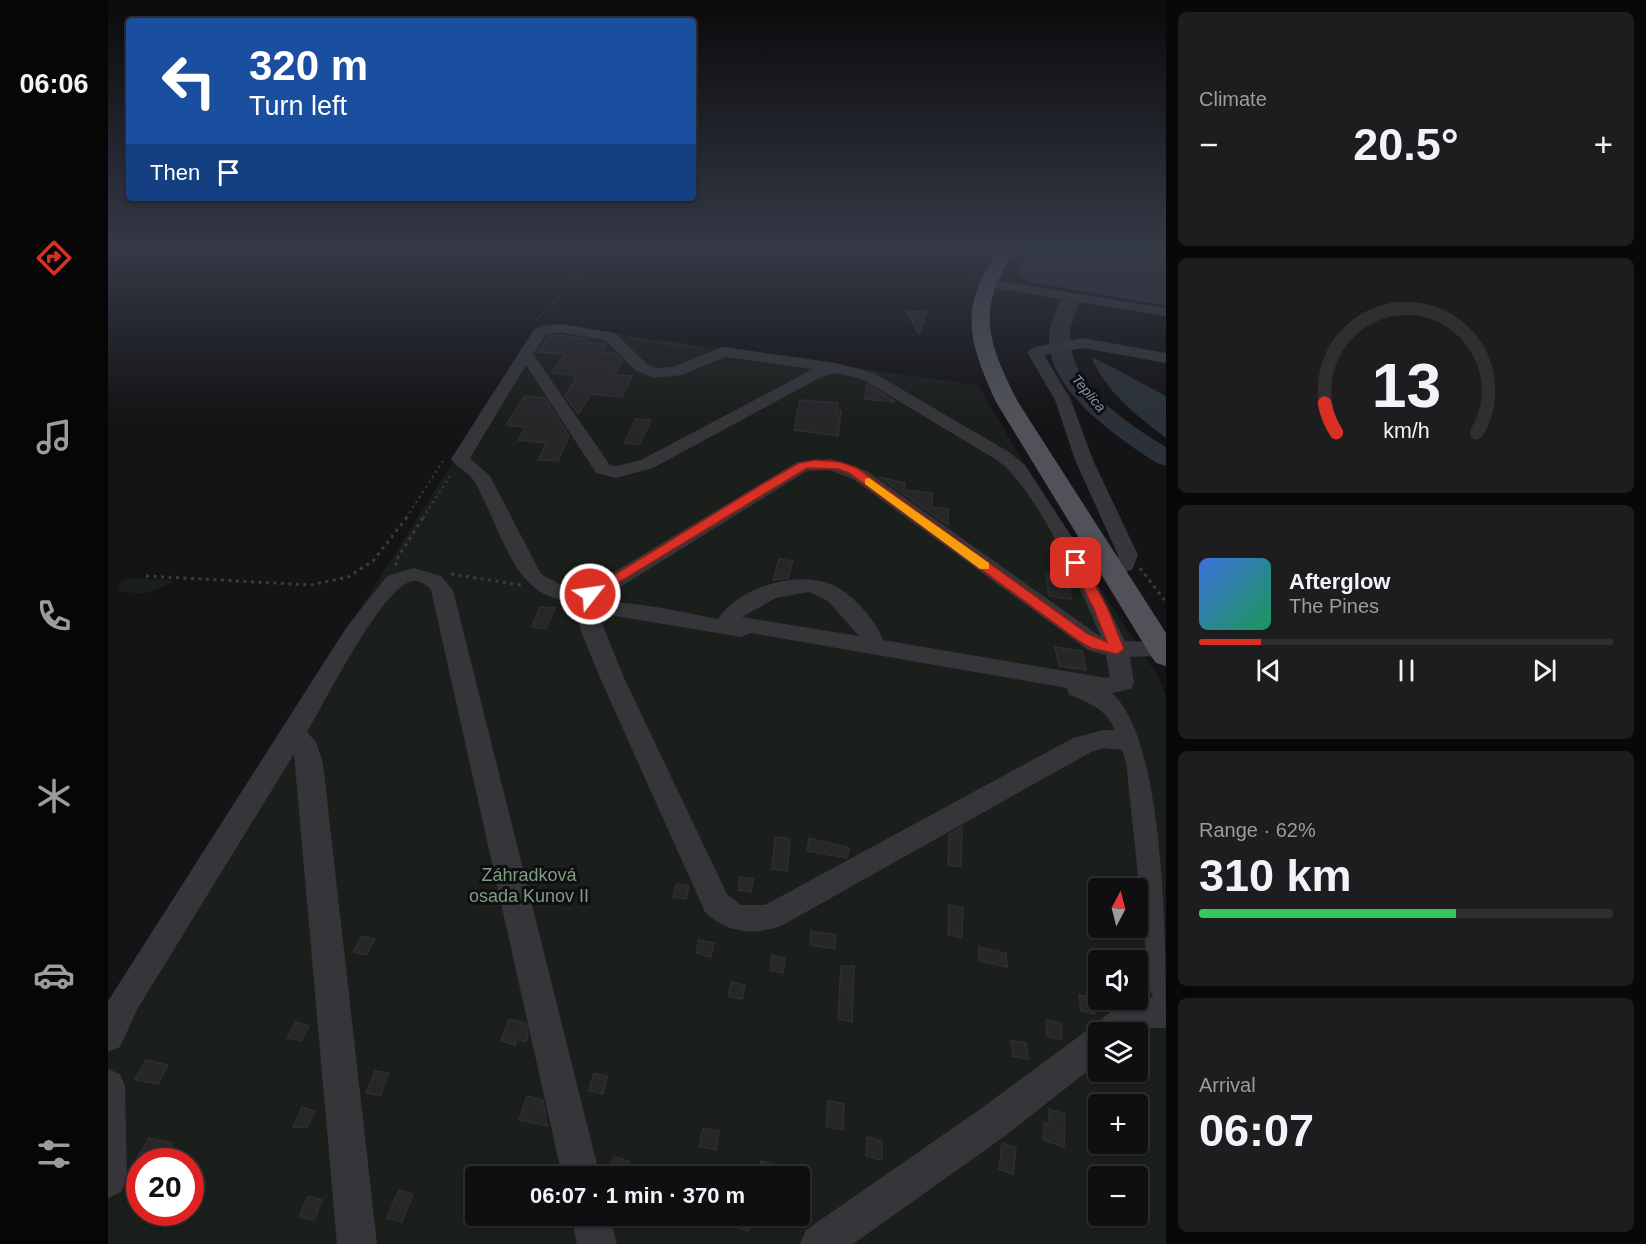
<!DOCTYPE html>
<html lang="en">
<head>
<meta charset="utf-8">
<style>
  body { margin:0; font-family:Helvetica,sans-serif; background:#1d1c1e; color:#f1f3f6; height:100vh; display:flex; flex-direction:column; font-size:22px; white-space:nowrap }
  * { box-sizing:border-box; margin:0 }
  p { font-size:20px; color:#9b9c9f }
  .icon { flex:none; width:33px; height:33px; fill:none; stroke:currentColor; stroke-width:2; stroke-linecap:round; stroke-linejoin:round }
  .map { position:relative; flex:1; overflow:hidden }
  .details { display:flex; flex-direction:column; gap:12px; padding:12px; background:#080809; width:480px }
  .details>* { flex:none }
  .banner { position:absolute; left:18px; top:18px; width:570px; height:183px; border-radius:6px; box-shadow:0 2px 4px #0004,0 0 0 2px #2f2e30; background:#1a4fa0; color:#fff; overflow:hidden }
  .needle { width:39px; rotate:7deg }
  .fabs { position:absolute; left:980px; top:878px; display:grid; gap:12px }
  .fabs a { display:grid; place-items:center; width:60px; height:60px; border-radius:6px; background:#0f0e10; box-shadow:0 2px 4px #0004,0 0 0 2px #2f2e30; font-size:30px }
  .speed { position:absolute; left:18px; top:1148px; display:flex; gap:12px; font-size:30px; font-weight:700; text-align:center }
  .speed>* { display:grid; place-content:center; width:78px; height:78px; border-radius:50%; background:#0f0e10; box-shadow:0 2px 4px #0004,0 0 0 2px #2f2e30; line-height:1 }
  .speed .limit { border:9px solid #d22; background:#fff; color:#111 }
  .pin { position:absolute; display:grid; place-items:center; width:51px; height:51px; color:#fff; margin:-26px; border-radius:12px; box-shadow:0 3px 9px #0006 }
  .me { position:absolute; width:66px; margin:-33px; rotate:60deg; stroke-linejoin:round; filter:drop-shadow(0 0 4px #0008) }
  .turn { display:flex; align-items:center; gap:21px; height:126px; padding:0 24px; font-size:27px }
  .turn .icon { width:78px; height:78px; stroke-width:2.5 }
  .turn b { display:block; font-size:42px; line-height:51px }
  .then { display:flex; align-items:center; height:57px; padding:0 24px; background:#0003; gap:12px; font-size:22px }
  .big { font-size:45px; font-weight:700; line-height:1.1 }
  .details .widget { flex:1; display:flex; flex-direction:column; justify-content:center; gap:9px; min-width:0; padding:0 21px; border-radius:9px; background:#1d1c1e }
  .details .dial { align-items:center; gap:0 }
  .dial svg { height:156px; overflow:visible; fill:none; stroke:#2f2e30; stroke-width:7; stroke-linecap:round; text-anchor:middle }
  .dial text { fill:#f1f3f6; stroke:none }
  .song { display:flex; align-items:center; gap:18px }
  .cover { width:72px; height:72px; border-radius:9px; background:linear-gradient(135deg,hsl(220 70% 55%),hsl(150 70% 35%)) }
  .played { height:6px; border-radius:3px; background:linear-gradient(90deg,#d93025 15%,#2f2e30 15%) }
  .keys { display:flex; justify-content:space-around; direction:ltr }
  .heat { display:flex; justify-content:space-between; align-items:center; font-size:33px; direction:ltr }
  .charge { height:9px; border-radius:4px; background:linear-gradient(90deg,#34c759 62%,#2f2e30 0) }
  .trip { position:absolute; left:357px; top:1166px; width:345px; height:60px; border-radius:6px; background:#0f0e10; box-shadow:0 2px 4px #0004,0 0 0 2px #2f2e30; font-weight:700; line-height:60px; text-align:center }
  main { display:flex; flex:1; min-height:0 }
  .tab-bar { display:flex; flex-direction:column; width:108px; justify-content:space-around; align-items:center; background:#060606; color:#9b9c9f }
  .tab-bar .icon { width:42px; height:42px }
  .tab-bar .selected { color:#d93025 }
  .tab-bar b { font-size:27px; color:#f1f3f6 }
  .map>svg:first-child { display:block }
</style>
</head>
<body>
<main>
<nav class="tab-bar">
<b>06:06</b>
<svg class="icon selected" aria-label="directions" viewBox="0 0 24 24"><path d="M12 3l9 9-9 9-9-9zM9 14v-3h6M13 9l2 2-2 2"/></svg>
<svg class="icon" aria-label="music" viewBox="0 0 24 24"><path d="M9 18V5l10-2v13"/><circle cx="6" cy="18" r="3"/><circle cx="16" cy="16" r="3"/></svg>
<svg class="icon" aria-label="phone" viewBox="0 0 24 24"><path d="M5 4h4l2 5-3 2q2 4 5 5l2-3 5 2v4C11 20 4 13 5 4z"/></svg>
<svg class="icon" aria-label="climate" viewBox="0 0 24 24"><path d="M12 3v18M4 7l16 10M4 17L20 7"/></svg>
<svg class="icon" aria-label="car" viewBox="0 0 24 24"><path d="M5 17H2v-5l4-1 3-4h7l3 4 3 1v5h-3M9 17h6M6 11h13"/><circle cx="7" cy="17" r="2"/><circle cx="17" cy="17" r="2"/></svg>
<svg class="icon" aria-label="filters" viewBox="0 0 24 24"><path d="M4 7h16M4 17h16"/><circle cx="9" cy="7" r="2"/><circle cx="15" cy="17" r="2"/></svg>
</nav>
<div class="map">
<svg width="1058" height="1244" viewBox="0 0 1058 1244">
  <rect width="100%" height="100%" fill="#141315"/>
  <g fill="#1a1f1b" fill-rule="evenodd">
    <path d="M 432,323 L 870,385 L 960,538 L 1027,642 L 1026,656 L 1037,657 L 1050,676 L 1058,696 L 1058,1244 L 0,1244 L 0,1006 L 368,426 L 371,413 ZM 990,888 L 1029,888 L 1029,927 L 990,927 ZM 990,960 L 1029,960 L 1029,999 L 990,999 ZM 990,1032 L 1029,1032 L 1029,1071 L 990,1071 ZM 990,1104 L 1029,1104 L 1029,1143 L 990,1143 ZM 32,1161 L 82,1161 L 82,1212 L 32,1212 ZM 368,1176 L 692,1176 L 692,1215 L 368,1215 ZM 990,1176 L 1029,1176 L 1029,1215 L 990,1215 Z"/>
    <path d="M 28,578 L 61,580 L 65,583 L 35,594 L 8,591 L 14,581 Z"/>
  </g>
  <g fill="#2b3138">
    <path d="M 924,246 L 1058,246 L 1058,306 L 922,282 L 908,269 Z"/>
    <path d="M 983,356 L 1058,396 L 1058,438 C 1028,416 997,391 983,356 Z"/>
  </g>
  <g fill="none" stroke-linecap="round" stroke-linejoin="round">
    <path fill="#2b3138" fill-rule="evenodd" d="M 961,296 L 971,302 C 968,313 961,326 962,338 C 963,388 1021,424 1058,447 L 1058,466 L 1049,463 C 1010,438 939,390 941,338 C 941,326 948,313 951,302 Z"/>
  </g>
  <g fill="#272629" stroke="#2e2e31" stroke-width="1.5">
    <path d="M 798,311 L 819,311 L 811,334 Z"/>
    <path d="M 450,335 L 480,339 L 479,343 L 498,344 L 494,352 L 507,353 L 514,360 L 507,375 L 524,376 L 514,397 L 483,394 L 470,414 L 457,396 L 469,376 L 444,373 L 457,354 L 430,352 L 441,336 Z"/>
    <path d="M 759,384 L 786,401 L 786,402 L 757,399 Z"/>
    <path d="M 417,396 L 437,398 L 461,436 L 450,461 L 430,460 L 438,443 L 410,440 L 417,427 L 398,425 Z"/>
    <path d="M 692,400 L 730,403 L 729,411 L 733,411 L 730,436 L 686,430 Z"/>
    <path d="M 527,419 L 543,420 L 531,445 L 517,443 Z"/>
    <path d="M 771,477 L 797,483 L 796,490 L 824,493 L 824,507 L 840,509 L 840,525 Z"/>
    <path d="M 671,559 L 685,561 L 680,578 L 665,580 Z"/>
    <path d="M 938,573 L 960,576 L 963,599 L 941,596 Z"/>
    <path d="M 432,607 L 447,608 L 438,629 L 424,627 Z"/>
    <path d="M 947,647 L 974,651 L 978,670 L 951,666 Z"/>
    <path d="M 854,827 L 853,867 L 840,865 L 841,834 Z"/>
    <path d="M 667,837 L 682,839 L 679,871 L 664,869 Z"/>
    <path d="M 701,838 L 741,848 L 739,858 L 699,851 Z"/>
    <path d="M 632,877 L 645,879 L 643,892 L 630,890 Z"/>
    <path d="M 568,884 L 581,886 L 578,899 L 565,897 Z"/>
    <path d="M 841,905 L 855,908 L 854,938 L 840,935 Z"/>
    <path d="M 703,931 L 728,935 L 727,949 L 702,945 Z"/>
    <path d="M 254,936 L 267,939 L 258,955 L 245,952 Z"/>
    <path d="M 591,940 L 606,943 L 603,957 L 588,953 Z"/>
    <path d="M 871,947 L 898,953 L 899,967 L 871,961 Z"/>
    <path d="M 664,955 L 677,958 L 675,973 L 662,970 Z"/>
    <path d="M 733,966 L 746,966 L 744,1022 L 730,1019 Z"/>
    <path d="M 623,982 L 637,985 L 634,999 L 620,996 Z"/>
    <path d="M 971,995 L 985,998 L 987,1014 L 973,1011 Z"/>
    <path d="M 401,1019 L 418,1023 L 420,1035 L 418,1042 L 409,1039 L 407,1045 L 393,1041 Z"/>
    <path d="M 938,1020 L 953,1023 L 954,1040 L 939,1036 Z"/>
    <path d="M 188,1022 L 201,1026 L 193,1041 L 179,1038 Z"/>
    <path d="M 903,1040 L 918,1043 L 920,1059 L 905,1056 Z"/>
    <path d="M 38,1060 L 60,1065 L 50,1084 L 27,1080 Z"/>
    <path d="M 267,1071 L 281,1073 L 272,1096 L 258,1093 Z"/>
    <path d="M 486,1073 L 499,1076 L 495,1094 L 481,1091 Z"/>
    <path d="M 419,1096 L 435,1100 L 439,1126 L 411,1120 Z"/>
    <path d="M 720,1100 L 736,1104 L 735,1130 L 718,1127 Z"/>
    <path d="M 194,1107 L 207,1111 L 199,1128 L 185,1127 Z"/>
    <path d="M 941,1109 L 957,1114 L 956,1147 L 935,1140 L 936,1123 L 941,1124 Z"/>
    <path d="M 595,1128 L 611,1131 L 608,1150 L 591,1146 Z"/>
    <path d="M 759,1137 L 774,1141 L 774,1160 L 758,1156 Z"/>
    <path d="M 41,1138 L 65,1143 L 58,1157 L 49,1155 L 46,1160 L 30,1157 Z"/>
    <path d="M 894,1143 L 908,1148 L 905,1175 L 891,1169 Z"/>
    <path d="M 506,1157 L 521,1161 L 517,1176 L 500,1176 Z"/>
    <path d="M 653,1161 L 693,1170 L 692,1176 L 652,1176 Z"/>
    <path d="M 291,1190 L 305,1194 L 294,1222 L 279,1218 Z"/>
    <path d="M 200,1196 L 214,1200 L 206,1220 L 191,1217 Z"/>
    <path d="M 628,1215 L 643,1215 L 641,1231 L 626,1227 Z"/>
  </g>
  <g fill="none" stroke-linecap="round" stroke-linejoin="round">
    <g stroke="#3b3c41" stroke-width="1.5" stroke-dasharray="1.5 3" stroke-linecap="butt">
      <path d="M 866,281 L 858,271 L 874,246"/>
      <path d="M 428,320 L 454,295 L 490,246"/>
      <path d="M 525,339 L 590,348"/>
    </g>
    <g stroke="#3b3c41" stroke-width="2" stroke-dasharray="2 4" stroke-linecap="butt">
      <path d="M 298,518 L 335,461"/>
      <path d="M 315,518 L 344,473"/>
    </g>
    <g stroke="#3b3c41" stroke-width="3" stroke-dasharray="3 4.5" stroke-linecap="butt">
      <path d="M 289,565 L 287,562 L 316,516"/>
      <path d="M 1032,568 L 1058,602"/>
      <path d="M 343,574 L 413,585"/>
      <path d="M 38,576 L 203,585 L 240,577 L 265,561 L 300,516"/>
    </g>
    <g fill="#35353a" fill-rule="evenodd">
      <path d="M 878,279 L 1058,308 L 1058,316 L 873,286 L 873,280 Z"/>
      <path d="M 452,324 L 507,333 L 539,364 L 548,368 L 565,367 L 615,347 L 728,363 L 766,373 L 901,452 L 917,465 L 969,545 L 1017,641 L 1058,642 L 1058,656 L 1022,657 L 1026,683 L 1023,689 L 1004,693 C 1058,741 1058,950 1058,1028 L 1043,1028 L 1029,1034 L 1029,1032 L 990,1032 L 990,1063 L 897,1136 L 745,1244 L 692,1244 L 698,1230 L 871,1110 L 978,1031 L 989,1026 C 996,1010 1029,1000 1045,997 L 1042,990 L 1018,762 L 1014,750 L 995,748 L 983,752 L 673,926 C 646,936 618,933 597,912 L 493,680 L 474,634 L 468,612 C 483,589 583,614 610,619 C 630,588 687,570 723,584 C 743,592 768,620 775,640 L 998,678 L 1002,677 L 998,655 L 980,650 L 745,479 L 721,470 L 699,471 L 496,597 C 406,620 400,539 366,481 C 361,472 349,468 343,459 L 427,328 ZM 452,332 L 497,340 L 527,370 L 546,378 L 574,375 L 617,357 L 705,369 L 533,460 L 508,466 L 502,465 L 425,354 L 437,335 ZM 418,365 L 488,473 L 508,478 L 545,468 L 713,377 L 728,373 L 754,379 L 889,460 C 929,489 973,590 993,637 L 759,471 L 723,459 L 689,462 L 481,587 L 455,586 L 433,574 L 382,476 L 362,458 ZM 701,592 L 720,601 L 751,636 L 634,617 L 668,598 ZM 501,615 L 633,637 L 643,633 L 959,688 L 961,695 C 981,702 999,710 1007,730 L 995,730 L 965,738 L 657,905 L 633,905 L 619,894 L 517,680 L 491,616 Z"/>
      <path d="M 975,338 L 1058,353 L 1058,363 L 975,348 L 936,355 L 963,400 L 985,460 L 1030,555 L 1024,570 L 1004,574 L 997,572 L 993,568 L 997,564 L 1008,561 L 1010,555 L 967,460 L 947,400 L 919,352 L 927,347 Z"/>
      <path d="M 306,568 L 333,576 L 345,590 L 492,1176 L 454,1176 L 323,590 C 317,583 308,578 299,583 C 269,598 218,700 199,732 L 208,742 L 215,763 L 269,1244 L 229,1244 L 186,754 L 30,1008 L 12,1047 L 0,1052 L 0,1001 L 238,628 L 279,576 Z"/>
      <path d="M 0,1069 L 12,1074 L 17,1086 L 19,1179 L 13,1192 L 0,1198 Z"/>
      <path d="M 463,1215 L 501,1215 L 509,1244 L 469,1244 Z"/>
    </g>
    <path fill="#515259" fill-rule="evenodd" d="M 894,246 L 910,246 C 867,307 878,339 910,402 L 1058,633 L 1058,666 L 1048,663 L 1043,656 L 888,402 C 860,340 849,305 894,246 Z"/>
  </g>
  <linearGradient id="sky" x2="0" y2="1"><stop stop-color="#0b0a0c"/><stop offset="0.59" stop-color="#343946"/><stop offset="1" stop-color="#343946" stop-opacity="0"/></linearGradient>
  <rect width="1058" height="420" fill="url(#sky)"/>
  <path fill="#d93025" stroke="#8d1f18" stroke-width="1.5" d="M 707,460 L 732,462 L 749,468 L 980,634 L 999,642 L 986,609 L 962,563 L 964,560 L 973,560 L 1000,609 L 1016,649 L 1009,654 L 983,648 L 971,641 L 741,473 L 730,469 L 699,468 L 487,597 L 477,597 L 475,594 L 653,485 L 691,463 Z"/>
  <path fill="#f59e0b" d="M 761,478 L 881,563 L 881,569 L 872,569 L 757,484 L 757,479 Z"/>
  <g text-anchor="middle" stroke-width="6" stroke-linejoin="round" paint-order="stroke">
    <g font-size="14" font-style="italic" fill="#7f95ae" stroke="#0f0e10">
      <text transform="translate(981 393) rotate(50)" y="5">Teplica</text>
    </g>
    <g font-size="18" fill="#7e9e82" stroke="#0f0e10">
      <text x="421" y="881">Záhradková<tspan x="421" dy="21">osada Kunov II</tspan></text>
    </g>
  </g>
</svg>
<div class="fabs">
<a><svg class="needle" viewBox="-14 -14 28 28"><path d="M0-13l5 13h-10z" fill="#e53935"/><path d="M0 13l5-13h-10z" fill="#9b9c9f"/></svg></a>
<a><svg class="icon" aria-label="sound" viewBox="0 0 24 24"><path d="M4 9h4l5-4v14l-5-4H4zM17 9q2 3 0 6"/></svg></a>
<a><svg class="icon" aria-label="layers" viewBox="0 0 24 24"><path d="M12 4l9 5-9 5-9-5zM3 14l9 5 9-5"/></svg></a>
<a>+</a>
<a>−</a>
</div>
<div class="speed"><div class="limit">20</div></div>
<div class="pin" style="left:968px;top:563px;background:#d93025"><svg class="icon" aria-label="arrive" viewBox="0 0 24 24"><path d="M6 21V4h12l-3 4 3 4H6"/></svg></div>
<svg class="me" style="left:482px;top:594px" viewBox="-20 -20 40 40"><circle r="17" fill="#d93025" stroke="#fff" stroke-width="3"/><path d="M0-11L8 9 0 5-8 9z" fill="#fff"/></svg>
<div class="trip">06:07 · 1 min · 370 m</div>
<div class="banner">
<div class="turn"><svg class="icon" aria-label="left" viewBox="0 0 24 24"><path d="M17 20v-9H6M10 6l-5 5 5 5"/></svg><div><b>320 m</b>Turn left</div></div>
<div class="then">Then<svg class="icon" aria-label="arrive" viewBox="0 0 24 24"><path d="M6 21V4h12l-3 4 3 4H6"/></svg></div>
</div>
</div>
<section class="details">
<div class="widget"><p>Climate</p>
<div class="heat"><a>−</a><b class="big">20.5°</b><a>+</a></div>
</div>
<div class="widget dial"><svg viewBox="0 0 100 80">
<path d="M14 69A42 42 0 1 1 86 69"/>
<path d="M14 69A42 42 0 0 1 8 54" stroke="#d93025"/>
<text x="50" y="56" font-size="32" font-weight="700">13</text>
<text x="50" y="72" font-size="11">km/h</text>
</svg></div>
<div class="widget">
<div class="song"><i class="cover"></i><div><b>Afterglow</b><p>The Pines</p></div></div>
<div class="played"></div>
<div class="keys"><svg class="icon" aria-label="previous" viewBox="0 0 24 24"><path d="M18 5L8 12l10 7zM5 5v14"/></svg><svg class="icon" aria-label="pause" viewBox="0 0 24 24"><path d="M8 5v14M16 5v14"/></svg><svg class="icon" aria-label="next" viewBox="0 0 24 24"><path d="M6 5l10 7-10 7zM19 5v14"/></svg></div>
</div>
<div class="widget"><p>Range · 62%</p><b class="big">310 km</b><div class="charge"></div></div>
<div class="widget"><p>Arrival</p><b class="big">06:07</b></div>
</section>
</main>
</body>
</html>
